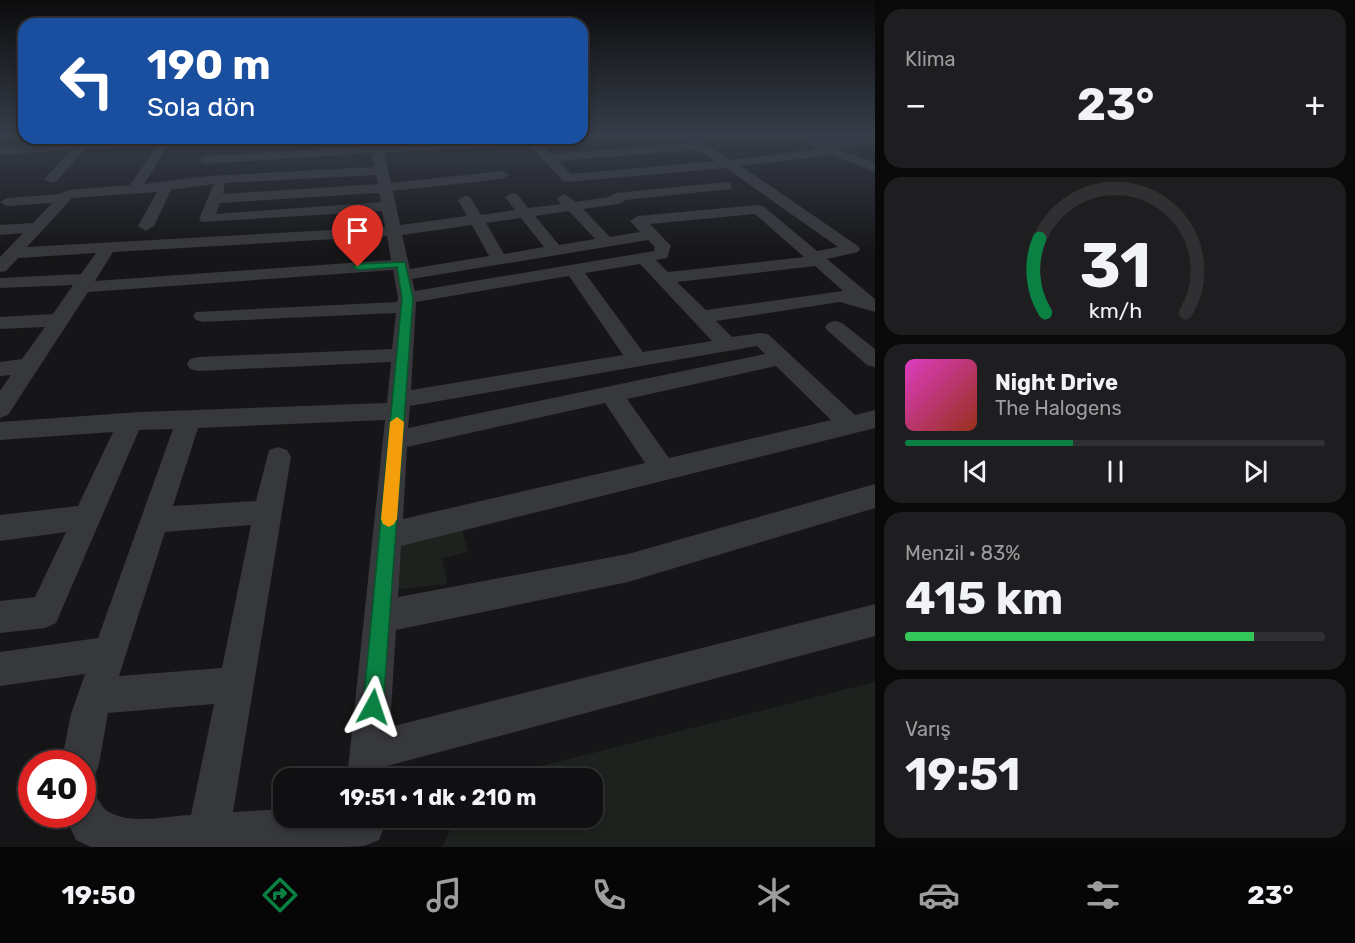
<!DOCTYPE html>
<html lang="tr">
<head>
<meta charset="utf-8">
<style>
  body { margin:0; font-family:Rubik,sans-serif; background:#1e1e20; color:#f1f3f6; height:100vh; display:flex; flex-direction:column; font-size:22px; white-space:nowrap }
  * { box-sizing:border-box; margin:0 }
  p { font-size:20px; color:#9c9d9f }
  .icon { flex:none; width:33px; height:33px; fill:none; stroke:currentColor; stroke-width:2; stroke-linecap:round; stroke-linejoin:round }
  .map { position:relative; flex:1; overflow:hidden }
  .details { display:flex; flex-direction:column; gap:9px; padding:9px; background:#09090a; width:480px }
  .details>* { flex:none }
  .guide { position:absolute; left:18px; top:18px; width:570px; height:126px; border-radius:18px; box-shadow:0 3px 9px #0003,0 0 0 2px #303032; background:#1a4fa0; color:#fff; overflow:hidden }
  .speed { position:absolute; left:18px; top:750px; display:flex; gap:12px; font-size:30px; font-weight:700; text-align:center }
  .speed>* { display:grid; place-content:center; width:78px; height:78px; border-radius:50%; background:#101012; box-shadow:0 3px 9px #0003,0 0 0 2px #303032; line-height:1 }
  .speed .limit { border:9px solid #d22; background:#fff; color:#111 }
  .pin { position:absolute; display:grid; place-items:center; width:51px; height:51px; color:#fff; margin:-62px -26px; border-radius:50% 50% 50% 0; rotate:-45deg; box-shadow:0 0 6px #0007 }
  .pin .icon { rotate:45deg }
  .me { position:absolute; width:66px; margin:-33px; rotate:5deg; stroke-linejoin:round; filter:drop-shadow(0 0 4px #0008) }
  .turn { display:flex; align-items:center; gap:21px; height:126px; padding:0 30px; font-size:27px }
  .turn .icon { width:78px; height:78px; stroke-width:2.5 }
  .turn b { display:block; font-size:42px; line-height:51px }
  .big { font-size:45px; font-weight:700; line-height:1.1 }
  .details .widget { flex:1; display:flex; flex-direction:column; justify-content:center; gap:9px; min-width:0; padding:0 21px; border-radius:18px; background:#1e1e20 }
  .details .dial { align-items:center; gap:0 }
  .dial svg { height:156px; overflow:visible; fill:none; stroke:#303032; stroke-width:7; stroke-linecap:round; text-anchor:middle }
  .dial text { fill:#f1f3f6; stroke:none }
  .song { display:flex; align-items:center; gap:18px }
  .cover { width:72px; height:72px; border-radius:9px; background:linear-gradient(135deg,hsl(310 70% 55%),hsl(10 70% 35%)) }
  .played { height:6px; border-radius:3px; background:linear-gradient(90deg,#0b8043 40%,#303032 40%) }
  .keys { display:flex; justify-content:space-around; direction:ltr }
  .heat { display:flex; justify-content:space-between; align-items:center; font-size:33px; direction:ltr }
  .charge { height:9px; border-radius:4px; background:linear-gradient(90deg,#34c759 83%,#303032 0) }
  .trip { position:absolute; left:273px; top:768px; width:330px; height:60px; border-radius:18px; background:#101012; box-shadow:0 3px 9px #0003,0 0 0 2px #303032; font-weight:700; line-height:60px; text-align:center }
  .dock { display:flex; height:96px; justify-content:space-around; align-items:center; background:#060607; color:#9c9d9f }
  .dock .icon { width:42px; height:42px }
  .dock .selected { color:#0b8043 }
  .dock b { font-size:27px; color:#f1f3f6 }
  main { display:flex; flex:1; min-height:0 }
  .map>svg:first-child { display:block }
</style>
</head>
<body>
<main>
<div class="map">
<svg width="875" height="847" viewBox="0 0 875 847">
  <rect width="100%" height="100%" fill="#161618"/>
  <g fill="#1d221e">
    <path d="M 459,517 L 468,552 L 442,558 L 447,584 L 392,590 L 396,533 Z"/>
    <path d="M 875,682 L 875,847 L 442,847 L 452,826 L 442,818 L 592,818 L 592,778 L 493,778 Z"/>
  </g>
  <g fill="none" stroke-linecap="round" stroke-linejoin="round">
    <g fill="#37383c" fill-rule="evenodd">
      <path d="M 582,135 L 619,135 L 613,138 L 578,139 L 582,138 Z"/>
      <path d="M 675,135 L 689,135 L 731,160 L 819,149 L 790,135 L 804,135 L 825,143 L 875,137 L 875,143 L 838,149 L 875,163 L 875,172 L 832,155 L 741,166 L 858,246 L 860,249 L 858,252 L 827,259 L 875,299 L 875,312 L 840,302 L 716,321 L 732,337 L 761,333 L 768,334 L 855,415 L 875,410 L 875,428 L 401,546 L 398,597 L 628,554 L 875,484 L 875,508 L 628,582 L 396,630 L 390,727 L 875,604 L 875,636 L 387,766 L 387,778 L 347,778 L 385,420 L 198,428 L 173,506 L 256,501 L 269,450 L 278,447 L 287,450 L 291,457 L 233,812 L 284,809 L 284,818 L 382,818 L 385,825 L 379,840 L 364,846 L 345,847 L 91,847 L 76,840 L 64,814 L 82,814 L 82,788 C 103,796 97,805 109,812 C 131,825 166,816 191,815 L 214,704 L 108,713 L 99,764 L 94,778 L 82,782 L 82,764 L 61,764 L 71,714 L 85,674 L 0,686 L 0,652 L 98,638 L 173,429 L 139,430 L 56,623 L 45,628 L 0,633 L 0,601 L 35,597 L 66,532 L 0,541 L 0,515 L 78,506 L 113,432 L 0,440 L 0,422 L 140,412 L 387,403 L 391,362 L 198,371 L 190,369 L 187,364 L 190,359 L 198,357 L 392,349 L 396,313 L 203,322 L 196,320 L 193,316 L 196,312 L 397,302 L 398,298 L 393,270 L 88,292 L 8,415 L 0,418 L 0,391 L 11,375 L 0,376 L 0,362 L 22,359 L 45,327 L 0,329 L 0,317 L 53,314 L 73,285 L 0,288 L 0,278 L 81,274 L 96,253 L 18,258 L 6,271 L 0,272 L 0,257 L 23,233 L 0,235 L 0,225 L 33,223 L 52,203 L 7,206 L 0,202 L 7,198 L 60,194 L 68,190 L 130,185 L 157,146 L 85,149 L 56,182 L 51,183 L 44,179 L 71,150 L 0,155 L 0,147 L 22,146 L 29,138 L 42,138 L 36,145 L 164,138 L 239,138 L 233,141 L 169,145 L 144,184 L 208,176 L 374,167 L 372,153 L 204,164 L 198,160 L 204,156 L 371,146 L 369,138 L 381,138 L 382,146 L 508,138 L 572,138 L 566,141 L 541,143 L 552,154 L 687,143 ZM 528,144 L 563,181 L 568,182 L 726,168 L 838,247 L 817,251 L 763,206 L 758,205 L 638,216 L 630,221 L 640,232 L 610,237 L 583,209 L 619,204 L 626,200 L 731,189 L 731,183 L 726,182 L 616,193 L 609,197 L 576,202 L 564,194 L 557,198 L 561,204 L 528,208 L 517,194 L 512,193 L 505,197 L 515,210 L 481,215 L 470,197 L 465,196 L 458,200 L 467,216 L 400,225 L 393,191 L 502,179 L 509,175 L 502,171 L 391,183 L 384,153 ZM 697,150 L 716,161 L 571,174 L 558,161 ZM 376,175 L 378,184 L 223,194 L 225,183 ZM 214,184 L 199,219 L 202,222 L 382,211 L 385,227 L 27,247 L 72,198 L 157,192 L 138,226 L 146,231 L 154,226 L 171,190 ZM 379,193 L 381,202 L 216,214 L 220,203 ZM 569,211 L 595,239 L 559,245 L 535,216 ZM 755,214 L 804,257 L 668,272 L 656,260 L 667,258 L 671,246 L 650,224 ZM 521,218 L 544,247 L 504,254 L 486,223 ZM 472,225 L 489,256 L 410,269 L 402,235 ZM 387,236 L 391,260 L 95,281 L 113,252 ZM 648,240 L 655,247 L 654,251 L 415,291 L 412,279 ZM 640,264 L 712,341 L 643,352 L 585,273 ZM 815,266 L 843,291 L 706,310 L 677,282 ZM 569,276 L 623,355 L 411,390 L 416,302 ZM 757,346 L 765,354 L 408,428 L 410,406 ZM 776,366 L 831,420 L 669,458 L 627,399 ZM 605,403 L 645,463 L 403,519 L 407,447 ZM 251,525 L 222,668 L 119,676 L 165,532 Z"/>
      <path d="M 713,135 L 726,135 L 720,138 Z"/>
      <path d="M 835,321 L 842,323 L 875,349 L 875,367 L 867,365 L 828,331 L 825,327 L 828,323 Z"/>
    </g>
  </g>
  <linearGradient id="sky" x2="0" y2="1"><stop stop-color="#0c0c0d"/><stop offset="0.53" stop-color="#363c48"/><stop offset="1" stop-color="#363c48" stop-opacity="0"/></linearGradient>
  <rect width="875" height="253" fill="url(#sky)"/>
  <path fill="#0b8043" stroke="#07532c" stroke-width="1.5" d="M 405,262 L 413,298 L 383,707 L 380,714 L 373,717 L 366,714 L 363,707 L 402,298 L 397,267 L 358,270 L 353,267 L 358,264 Z"/>
  <path fill="#f59e0b" d="M 397,417 L 404,422 L 397,519 L 394,524 L 389,527 L 383,524 L 381,519 L 390,422 Z"/>
</svg>
<div class="speed"><div class="limit">40</div></div>
<div class="pin" style="left:358px;top:267px;background:#d93025"><svg class="icon" aria-label="arrive" viewBox="0 0 24 24"><path d="M6 21V4h12l-3 4 3 4H6"/></svg></div>
<svg class="me" style="left:373px;top:707px" viewBox="-20 -20 40 40"><path d="M0-17L14 15 0 8-14 15z" fill="#0b8043" stroke="#fff" stroke-width="4"/></svg>
<div class="trip">19:51 · 1 dk · 210 m</div>
<div class="guide">
<div class="turn"><svg class="icon" aria-label="left" viewBox="0 0 24 24"><path d="M17 20v-9H6M10 6l-5 5 5 5"/></svg><div><b>190 m</b>Sola dön</div></div>
</div>
</div>
<section class="details">
<div class="widget"><p>Klima</p>
<div class="heat"><a>−</a><b class="big">23°</b><a>+</a></div>
</div>
<div class="widget dial"><svg viewBox="0 0 100 80">
<path d="M14 69A42 42 0 1 1 86 69"/>
<path d="M14 69A42 42 0 0 1 11 31" stroke="#0b8043"/>
<text x="50" y="56" font-size="32" font-weight="700">31</text>
<text x="50" y="72" font-size="11">km/h</text>
</svg></div>
<div class="widget">
<div class="song"><i class="cover"></i><div><b>Night Drive</b><p>The Halogens</p></div></div>
<div class="played"></div>
<div class="keys"><svg class="icon" aria-label="previous" viewBox="0 0 24 24"><path d="M18 5L8 12l10 7zM5 5v14"/></svg><svg class="icon" aria-label="pause" viewBox="0 0 24 24"><path d="M8 5v14M16 5v14"/></svg><svg class="icon" aria-label="next" viewBox="0 0 24 24"><path d="M6 5l10 7-10 7zM19 5v14"/></svg></div>
</div>
<div class="widget"><p>Menzil · 83%</p><b class="big">415 km</b><div class="charge"></div></div>
<div class="widget"><p>Varış</p><b class="big">19:51</b></div>
</section>
</main>
<nav class="dock">
<b>19:50</b>
<svg class="icon selected" aria-label="directions" viewBox="0 0 24 24"><path d="M12 3l9 9-9 9-9-9zM9 14v-3h6M13 9l2 2-2 2"/></svg>
<svg class="icon" aria-label="music" viewBox="0 0 24 24"><path d="M9 18V5l10-2v13"/><circle cx="6" cy="18" r="3"/><circle cx="16" cy="16" r="3"/></svg>
<svg class="icon" aria-label="phone" viewBox="0 0 24 24"><path d="M5 4h4l2 5-3 2q2 4 5 5l2-3 5 2v4C11 20 4 13 5 4z"/></svg>
<svg class="icon" aria-label="climate" viewBox="0 0 24 24"><path d="M12 3v18M4 7l16 10M4 17L20 7"/></svg>
<svg class="icon" aria-label="car" viewBox="0 0 24 24"><path d="M5 17H2v-5l4-1 3-4h7l3 4 3 1v5h-3M9 17h6M6 11h13"/><circle cx="7" cy="17" r="2"/><circle cx="17" cy="17" r="2"/></svg>
<svg class="icon" aria-label="filters" viewBox="0 0 24 24"><path d="M4 7h16M4 17h16"/><circle cx="9" cy="7" r="2"/><circle cx="15" cy="17" r="2"/></svg>
<b>23°</b>
</nav>
</body>
</html>
